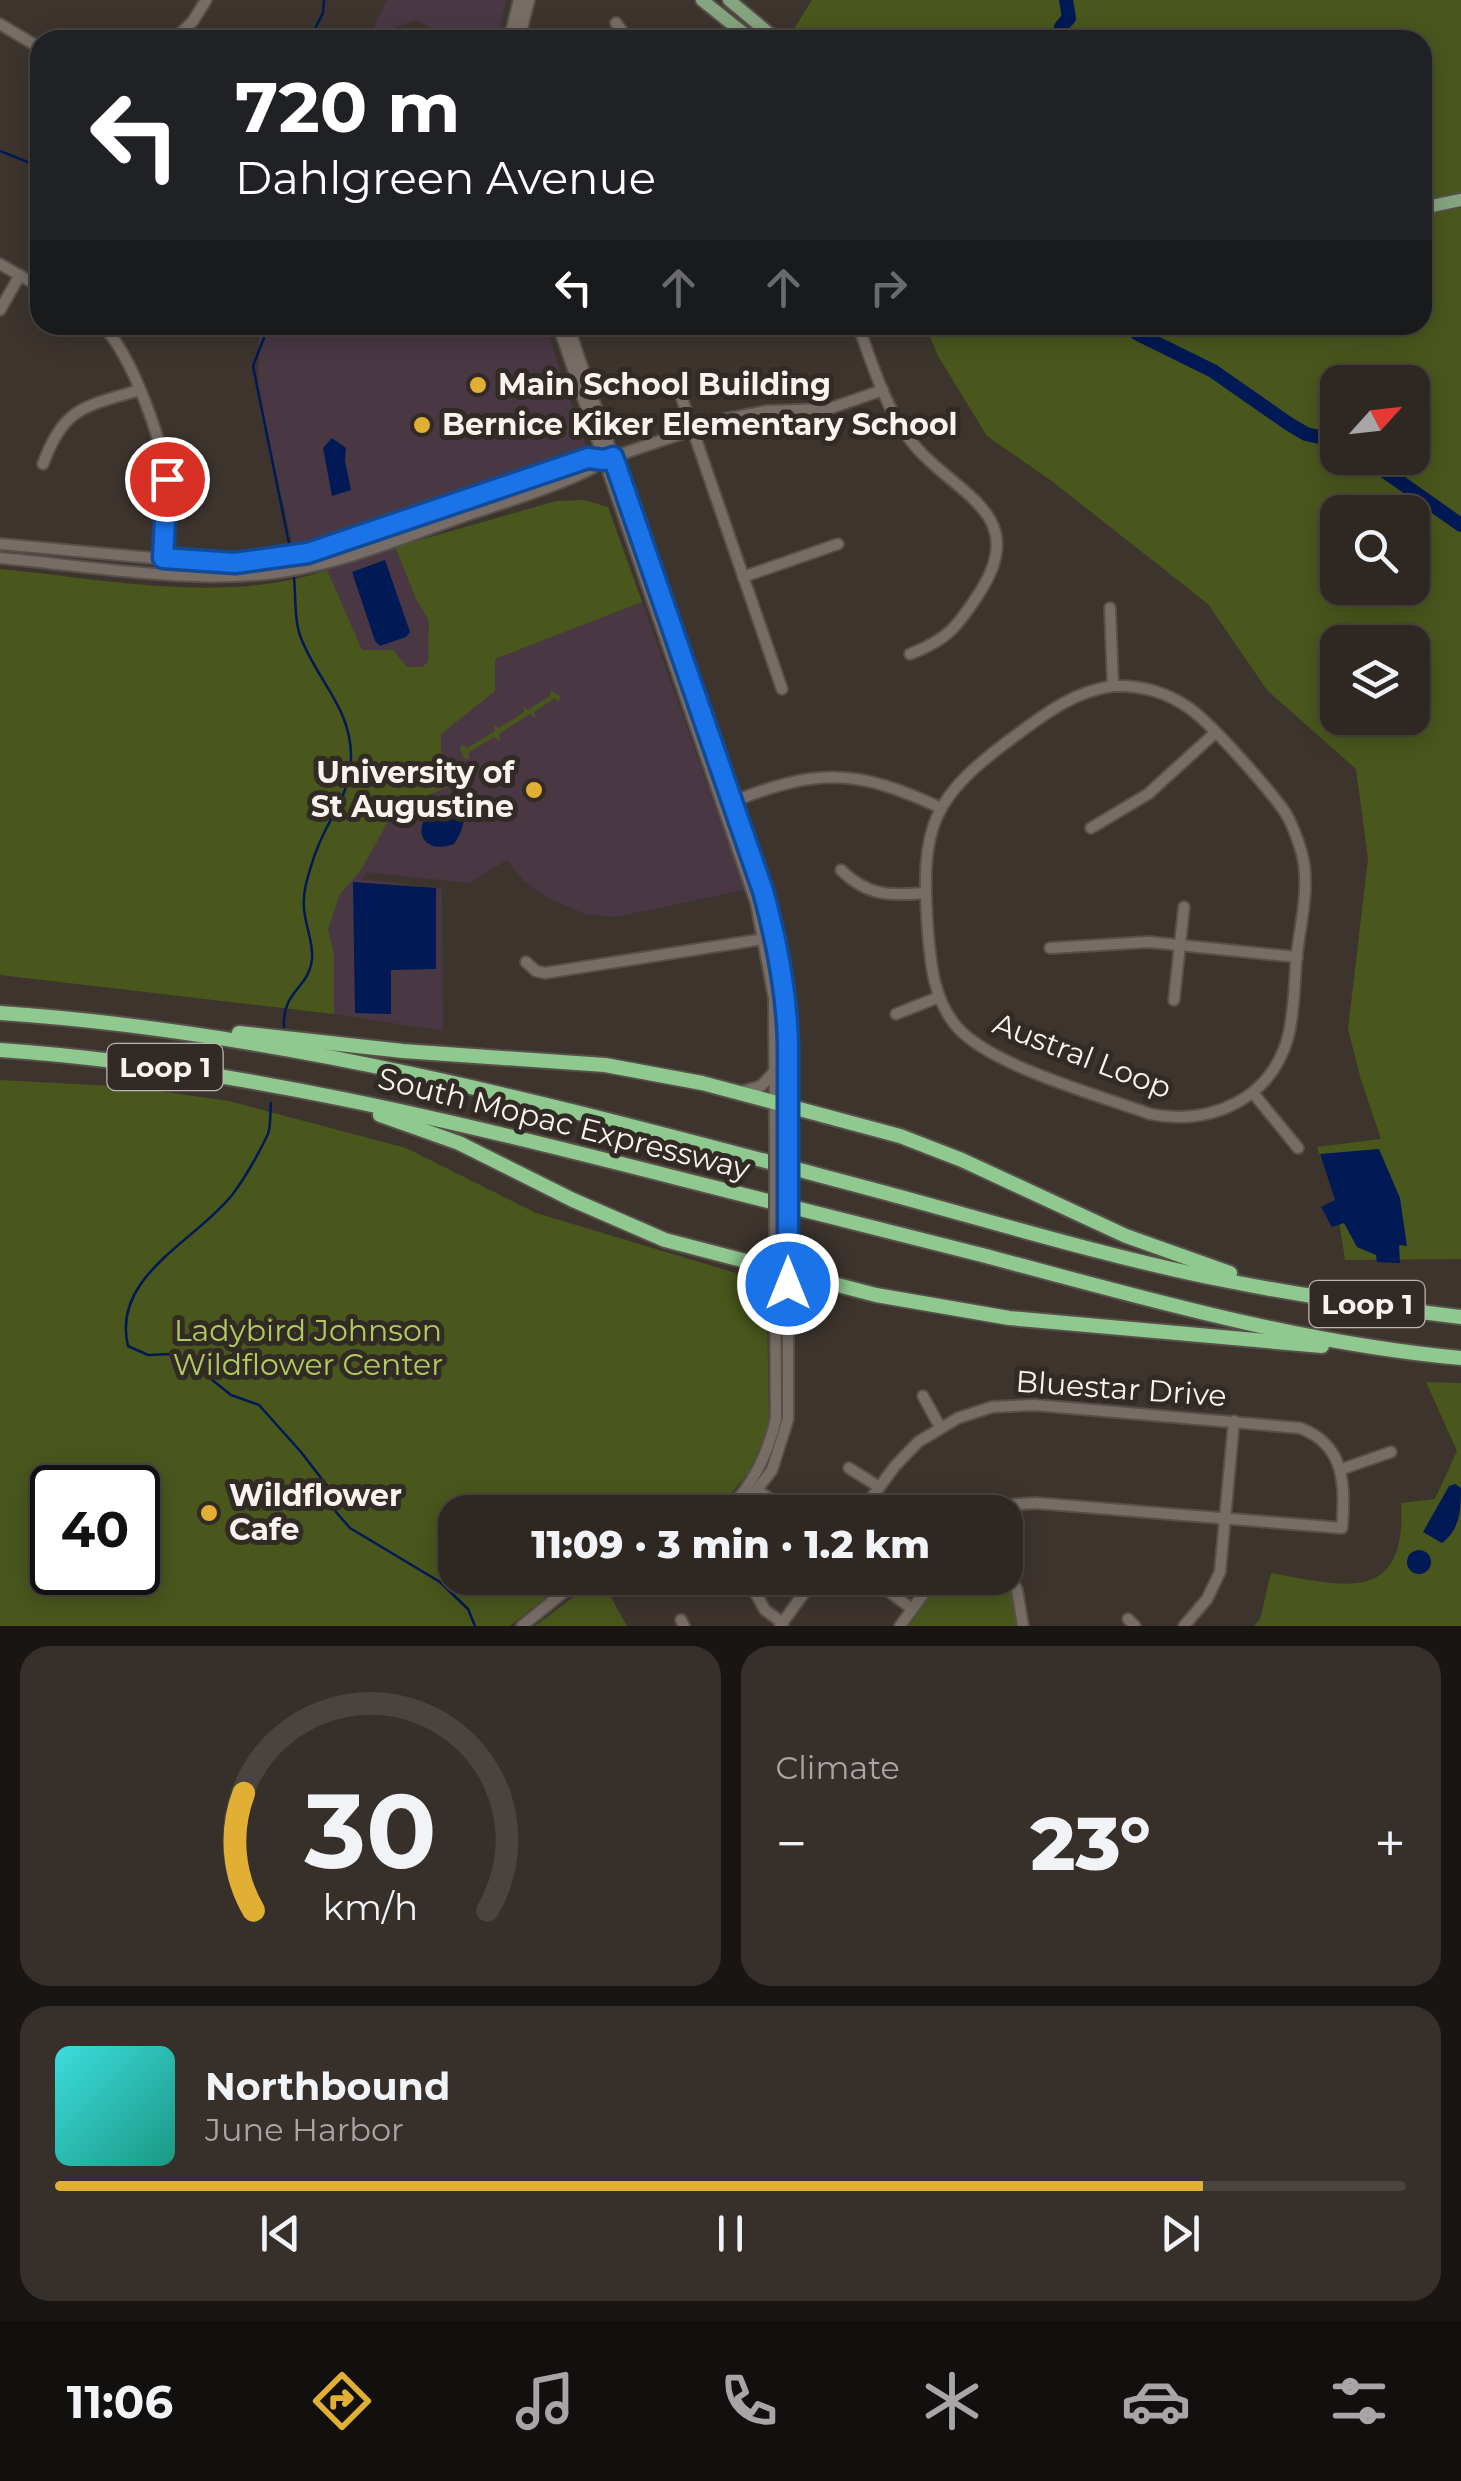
<!DOCTYPE html>
<html lang="en">
<head>
<meta charset="utf-8">
<style>
  body { margin:0; font-family:Montserrat,sans-serif; background:#362f2a; color:#f1f3f6; height:100vh; display:flex; flex-direction:column; font-size:38px; white-space:nowrap }
  * { box-sizing:border-box; margin:0 }
  p { font-size:32px; color:#a7a5a5 }
  .icon { flex:none; width:55px; height:55px; fill:none; stroke:currentColor; stroke-width:2; stroke-linecap:round; stroke-linejoin:round }
  .map { position:relative; height:1626px; overflow:hidden }
  .drawer { display:flex; flex-direction:column; gap:20px; padding:20px; background:#191513; flex:1 }
  .drawer>* { flex:none }
  .hud { position:absolute; left:30px; top:30px; width:1402px; height:305px; border-radius:30px; box-shadow:0 5px 25px #0003,0 0 0 2px #494440; background:#202124; color:#fff; overflow:hidden }
  .needle { width:65px; rotate:63deg }
  .tools { position:absolute; left:1320px; top:365px; display:grid; gap:20px }
  .tools a { display:grid; place-items:center; width:110px; height:110px; border-radius:20px; background:#2e2722; box-shadow:0 5px 25px #0003,0 0 0 2px #494440; font-size:50px }
  .speed { position:absolute; left:30px; top:1465px; display:flex; gap:20px; font-size:50px; font-weight:700; text-align:center }
  .speed>* { display:grid; place-content:center; width:130px; height:130px; border-radius:50%; background:#2e2722; box-shadow:0 5px 25px #0003,0 0 0 2px #494440; line-height:1 }
  .speed .limit { border:5px solid #111; border-radius:15px; background:#fff; color:#111 }
  .pin { position:absolute; display:grid; place-items:center; width:85px; height:85px; color:#fff; margin:-42px; border:5px solid #fff; border-radius:50%; box-shadow:0 2px 10px #0007 }
  .me { position:absolute; width:110px; margin:-55px; rotate:0deg; stroke-linejoin:round; filter:drop-shadow(0 0 8px #0008) }
  .turn { display:flex; align-items:center; gap:35px; height:210px; padding:0 40px; font-size:45px }
  .turn .icon { width:130px; height:130px; stroke-width:2.5 }
  .turn b { display:block; font-size:70px; line-height:85px }
  .lanes { display:flex; align-items:center; height:95px; padding:0 40px; background:#0003; justify-content:center; gap:50px; direction:ltr }
  .lanes .off { opacity:.35 }
  .big { font-size:75px; font-weight:800; line-height:1.1 }
  .drawer .widget { flex:1; display:flex; flex-direction:column; justify-content:center; gap:15px; min-width:0; padding:0 35px; border-radius:30px; background:#362f2a }
  .drawer .dial { align-items:center; gap:0 }
  .dial svg { height:260px; overflow:visible; fill:none; stroke:#494440; stroke-width:7; stroke-linecap:round; text-anchor:middle }
  .dial text { fill:#f1f3f6; stroke:none }
  .song { display:flex; align-items:center; gap:30px }
  .cover { width:120px; height:120px; border-radius:15px; background:linear-gradient(135deg,hsl(180 70% 55%),hsl(170 70% 35%)) }
  .played { height:10px; border-radius:5px; background:linear-gradient(90deg,#e1af34 85%,#494440 85%) }
  .keys { display:flex; justify-content:space-around; direction:ltr }
  .heat { display:flex; justify-content:space-between; align-items:center; font-size:55px; direction:ltr }
  .drawer .tiles { flex:1; display:grid; gap:20px; grid-template-columns:1fr 1fr }
  .widget:last-child { grid-column:span 2 }
  .trip { position:absolute; left:438px; top:1495px; width:585px; height:100px; border-radius:30px; background:#2e2722; box-shadow:0 5px 25px #0003,0 0 0 2px #494440; font-weight:800; line-height:100px; text-align:center }
  .tabs { display:flex; height:160px; justify-content:space-around; align-items:center; background:#12100e; color:#a7a5a5 }
  .tabs .icon { width:70px; height:70px }
  .tabs .on { color:#e1af34 }
  .tabs b { font-size:45px; color:#f1f3f6 }
  .map>svg:first-child { display:block }
</style>
</head>
<body>
<div class="map">
<svg width="1461" height="1626" viewBox="0 0 1461 1626">
  <rect width="100%" height="100%" fill="#3d342e"/>
  <g fill="#493844">
    <path d="M 387,0 L 506,0 L 498,40 L 440,40 L 439,32 L 415,20 L 384,32 L 374,27 Z"/>
    <path d="M 277,325 L 545,325 L 588,453 L 323,545 L 290,548 L 292,540 L 258,397 L 259,334 Z"/>
    <path d="M 395,547 L 416,599 L 460,673 L 642,602 L 745,890 L 614,917 L 585,914 L 546,897 L 524,881 L 507,860 L 469,883 L 366,872 L 361,879 L 442,889 L 443,1031 L 291,1007 L 305,577 Z"/>
  </g>
  <g fill="#49571d" fill-rule="evenodd">
    <path d="M 812,0 L 1461,0 L 1461,1259 L 1345,1260 L 1336,1200 L 1317,1147 L 1381,1139 L 1361,1080 L 1348,1029 L 1368,859 L 1356,769 L 1267,690 L 1208,604 L 1053,482 L 987,436 L 938,356 L 925,325 L 1422,325 L 1422,40 L 787,40 ZM 1338,382 L 1412,382 L 1412,458 L 1338,458 ZM 1338,512 L 1412,512 L 1412,588 L 1338,588 ZM 1338,642 L 1412,642 L 1412,718 L 1338,718 Z"/>
    <path d="M 584,500 L 608,507 L 642,602 L 495,659 L 495,691 L 441,734 L 441,750 L 455,784 L 412,802 L 390,818 L 361,870 L 340,894 L 328,929 L 334,955 L 334,1014 L 0,975 L 0,569 C 106,579 224,605 327,570 L 362,650 L 393,650 L 407,667 L 422,667 L 428,662 L 429,621 L 416,599 L 395,547 L 556,501 Z"/>
    <path d="M 550,690 L 560,696 L 559,702 L 555,698 L 534,712 L 536,718 L 530,714 L 499,734 L 500,741 L 494,737 L 468,753 L 470,759 L 464,758 L 460,750 L 462,745 L 467,748 L 495,731 L 494,725 L 499,728 L 524,712 L 523,706 L 528,710 L 551,695 Z"/>
    <path d="M 0,1080 L 130,1087 L 229,1101 L 406,1148 L 536,1213 L 756,1279 L 767,1302 L 769,1427 L 749,1472 L 716,1512 L 455,1512 L 455,1578 L 570,1578 L 510,1626 L 0,1626 ZM 52,1488 L 138,1488 L 138,1572 L 52,1572 Z"/>
    <path d="M 1426,1382 L 1461,1383 L 1461,1626 L 1254,1626 L 1260,1619 L 1271,1573 C 1343,1586 1407,1606 1401,1503 L 1435,1499 L 1457,1451 Z"/>
    <path d="M 942,1578 L 1005,1578 L 1016,1606 L 1018,1626 L 909,1626 Z"/>
    <path d="M 603,1583 L 627,1626 L 535,1626 L 576,1595 Z"/>
  </g>
  <g fill="#011954">
    <path d="M 332,438 L 346,448 L 345,461 L 351,490 L 332,496 L 323,448 Z"/>
    <path d="M 385,560 L 410,632 L 406,637 L 380,646 L 375,641 L 352,572 Z"/>
    <path d="M 450,802 C 472,808 463,830 454,844 C 416,858 407,815 450,802 Z"/>
    <path d="M 353,882 L 436,888 L 436,969 L 391,970 L 391,1014 L 355,1013 Z"/>
    <path d="M 1379,1149 L 1400,1198 L 1407,1246 L 1399,1245 L 1400,1263 L 1377,1262 L 1376,1255 L 1357,1247 L 1344,1223 L 1332,1227 L 1321,1207 L 1335,1200 L 1320,1154 Z"/>
    <path d="M 1455,1484 L 1461,1488 C 1461,1509 1460,1530 1442,1543 L 1423,1532 L 1449,1486 Z"/>
    <circle cx="1419" cy="1562" r="12"/>
  </g>
  <g fill="none" stroke-linecap="round" stroke-linejoin="round">
    <g stroke="#011954" stroke-width="2.5">
      <path d="M 309,40 L 323,13 L 324,0"/>
      <path d="M 0,151 L 40,167"/>
      <path d="M 269,325 L 253,366 L 290,548"/>
      <path d="M 284,1027 C 282,990 309,989 312,959 C 314,935 298,917 306,884 C 310,868 316,849 324,833 C 337,807 351,787 351,756 C 351,708 317,680 301,638 C 294,621 296,596 294,578"/>
      <path d="M 271,1103 C 270,1113 271,1125 268,1134 C 260,1151 244,1180 232,1195 C 196,1241 111,1276 128,1346 L 148,1355 L 171,1354 L 201,1371 L 231,1395 L 259,1405 L 301,1452 L 328,1487 L 336,1512 L 350,1528 L 440,1582 L 468,1609 L 475,1626"/>
    </g>
    <g stroke="#011954" stroke-width="14">
      <path d="M 1059,40 L 1061,27 L 1069,18 L 1066,0"/>
      <path d="M 1128,325 L 1138,334 L 1213,371 L 1289,424 L 1306,434 L 1338,441"/>
      <path d="M 1366,458 L 1461,525"/>
    </g>
    <g stroke="#57504a" stroke-width="14">
      <g id="minor">
        <path d="M 616,23 L 629,40"/>
        <path d="M 0,24 L 40,48"/>
        <path d="M 174,40 L 193,21 L 206,0"/>
        <path d="M 509,40 L 519,0"/>
        <path d="M 519,40 L 529,0"/>
        <path d="M 0,264 L 40,287"/>
        <path d="M 0,310 L 20,275"/>
        <path d="M 102,325 C 132,355 163,441 167,483 C 170,509 166,536 163,561"/>
        <path d="M 558,325 L 756,903 L 774,998 L 775,1139"/>
        <path d="M 568,325 L 772,923 L 787,1011 L 788,1139"/>
        <path d="M 858,325 C 872,363 884,404 908,437 C 949,494 1035,510 978,595 C 957,627 947,640 910,654"/>
        <path d="M 679,390 L 782,689"/>
        <path d="M 43,464 C 64,406 85,407 139,390"/>
        <path d="M 0,544 L 207,563 L 295,556 L 588,458 L 604,460"/>
        <path d="M 0,558 C 89,566 194,585 281,572 C 351,562 418,531 485,509 C 510,501 588,476 604,460 L 725,419 L 767,411 L 828,409 L 883,390"/>
        <path d="M 743,577 L 838,544"/>
        <path d="M 1110,608 L 1113,686"/>
        <path d="M 1113,686 C 1139,685 1164,691 1186,706 C 1210,721 1267,787 1285,812 C 1293,825 1298,840 1302,854 C 1310,886 1301,921 1297,953 C 1294,981 1295,1010 1288,1037 C 1271,1099 1211,1126 1150,1114 C 1098,1095 991,1066 957,1027 C 934,1000 931,967 928,933 C 920,824 930,798 1019,733 C 1049,711 1076,691 1113,686 Z"/>
        <path d="M 729,803 C 817,768 856,768 941,808"/>
        <path d="M 1091,828 L 1148,794 L 1215,733"/>
        <path d="M 841,870 C 867,896 890,896 925,893"/>
        <path d="M 1050,948 L 1149,942 L 1297,957"/>
        <path d="M 526,962 L 536,971 L 545,973 L 764,939"/>
        <path d="M 1174,1000 L 1184,907"/>
        <path d="M 896,1014 L 939,997"/>
        <path d="M 743,1091 L 761,1086 L 774,1072"/>
        <path d="M 1253,1093 L 1298,1148"/>
        <path d="M 789,1304 L 802,1291 L 825,1282"/>
        <path d="M 923,1396 L 940,1427"/>
        <path d="M 849,1468 L 879,1487"/>
        <path d="M 1342,1469 L 1391,1452"/>
        <path d="M 757,1490 L 789,1512"/>
        <path d="M 747,1499 L 765,1512"/>
        <path d="M 726,1512 C 753,1485 767,1456 776,1419 L 775,1237"/>
        <path d="M 740,1512 L 772,1470 L 788,1419 L 788,1237"/>
        <path d="M 861,1512 L 895,1466 L 918,1442 L 958,1418 L 992,1407 L 1034,1405 L 1300,1428 C 1346,1445 1345,1486 1342,1528 L 1036,1503 L 1007,1505 L 990,1512"/>
        <path d="M 1005,1567 L 1017,1590 L 1023,1626"/>
        <path d="M 858,1578 L 882,1587"/>
        <path d="M 876,1578 L 883,1587 L 912,1609"/>
        <path d="M 756,1594 L 765,1610 L 783,1623"/>
        <path d="M 1128,1619 L 1135,1626"/>
        <path d="M 681,1620 L 684,1626"/>
        <path d="M 522,1626 L 565,1591 L 591,1578"/>
        <path d="M 780,1626 L 815,1578"/>
        <path d="M 900,1626 L 935,1578"/>
        <path d="M 1184,1626 L 1207,1599 L 1220,1572 L 1234,1421"/>
      </g>
    </g>
    <g stroke="#57504a" stroke-width="16">
      <g id="major">
        <path d="M 702,0 L 752,40"/>
        <path d="M 729,0 L 777,40"/>
        <path d="M 1422,208 L 1461,200"/>
      </g>
    </g>
    <g stroke="#57504a" stroke-width="18">
      <g id="highway">
        <path d="M 0,1013 C 301,1033 595,1116 886,1193 C 993,1222 1099,1254 1208,1277 C 1291,1294 1376,1307 1461,1317"/>
        <path d="M 239,1033 L 403,1051 L 605,1065 L 702,1083 L 900,1136 L 962,1160 L 1126,1236 L 1230,1273"/>
        <path d="M 0,1050 C 232,1066 457,1122 681,1179 C 781,1205 882,1229 982,1255 C 1140,1297 1297,1343 1461,1358"/>
        <path d="M 380,1115 L 459,1143 L 573,1200 L 665,1240 L 876,1295 L 1009,1318 L 1322,1346"/>
      </g>
    </g>
    <use href="#minor" stroke="#776d66" stroke-width="10"/>
    <use href="#major" stroke="#85a47f" stroke-width="12"/>
    <use href="#highway" stroke="#8fc98f" stroke-width="14"/>
    <g stroke="#57504a" stroke-width="14" stroke-linecap="butt">
      <g id="minor-bridge">
        <path d="M 788,1139 L 788,1237"/>
        <path d="M 775,1237 L 775,1139"/>
      </g>
    </g>
    <use href="#minor-bridge" stroke="#776d66" stroke-width="10"/>
  </g>
  <g fill="none" stroke-linecap="round" stroke-linejoin="round">
    <g stroke="#114b97" stroke-width="25">
      <path id="route" d="M 167,479 L 163,558 L 235,563 L 308,553 L 588,458 L 604,460 L 613,457 L 763,891 C 777,942 787,993 788,1045 L 788,1284"/>
    </g>
    <use href="#route" stroke="#1a73e8" stroke-width="18"/>
  </g>
  <g fill="#e1af34" stroke="#322a24" stroke-width="4">
    <circle cx="478" cy="385" r="10"/>
    <circle cx="422" cy="425" r="10"/>
    <circle cx="534" cy="790" r="10"/>
    <circle cx="209" cy="1513" r="10"/>
  </g>
  <g text-anchor="middle" stroke-width="10" stroke-linejoin="round" paint-order="stroke">
    <g fill="#322a24" stroke="#bdb7b2" stroke-width="2.5">
      <rect x="107.5" y="1044" width="115" height="46" rx="8"/>
      <rect x="1309.5" y="1281" width="115" height="46" rx="8"/>
    </g>
    <g font-size="28" font-weight="bold" fill="#f8f3ef">
      <text x="165" y="1077">Loop 1</text>
      <text x="1367" y="1314">Loop 1</text>
    </g>
    <g font-size="30" font-weight="bold" fill="#f8f3ef" stroke="#322a24" text-anchor="start">
      <text x="498" y="395">Main School Building</text>
      <text x="442" y="435">Bernice Kiker Elementary School</text>
      <text x="514" y="783" text-anchor="end">University of<tspan x="514" dy="34">St Augustine</tspan></text>
      <text x="229" y="1506">Wildflower<tspan x="229" dy="34">Cafe</tspan></text>
    </g>
    <g font-size="30" fill="#f8f3ef" stroke="#322a24">
      <text transform="translate(1082 1056) rotate(21)" y="10">Austral Loop</text>
      <text transform="translate(564 1124) rotate(14)" y="10">South Mopac Expressway</text>
      <text transform="translate(1121 1389) rotate(4)" y="10">Bluestar Drive</text>
    </g>
    <g font-size="30" fill="#b1cb5c" stroke="#322a24">
      <text x="308" y="1341">Ladybird Johnson<tspan x="308" dy="34">Wildflower Center</tspan></text>
    </g>
  </g>
</svg>
<div class="tools">
<a><svg class="needle" viewBox="-14 -14 28 28"><path d="M0-13l5 13h-10z" fill="#e53935"/><path d="M0 13l5-13h-10z" fill="#a7a5a5"/></svg></a>
<a><svg class="icon" aria-label="search" viewBox="0 0 24 24"><circle cx="10" cy="10" r="6"/><path d="M15 15l6 6"/></svg></a>
<a><svg class="icon" aria-label="layers" viewBox="0 0 24 24"><path d="M12 4l9 5-9 5-9-5zM3 14l9 5 9-5"/></svg></a>
</div>
<div class="speed"><div class="limit">40</div></div>
<div class="pin" style="left:167px;top:479px;background:#d93025"><svg class="icon" aria-label="arrive" viewBox="0 0 24 24"><path d="M6 21V4h12l-3 4 3 4H6"/></svg></div>
<svg class="me" style="left:788px;top:1284px" viewBox="-20 -20 40 40"><circle r="17" fill="#1a73e8" stroke="#fff" stroke-width="3"/><path d="M0-11L8 9 0 5-8 9z" fill="#fff"/></svg>
<div class="trip">11:09 · 3 min · 1.2 km</div>
<div class="hud">
<div class="turn"><svg class="icon" aria-label="left" viewBox="0 0 24 24"><path d="M17 20v-9H6M10 6l-5 5 5 5"/></svg><div><b>720 m</b>Dahlgreen Avenue</div></div>
<div class="lanes"><svg class="icon" aria-label="left" viewBox="0 0 24 24"><path d="M17 20v-9H6M10 6l-5 5 5 5"/></svg><svg class="icon off" aria-label="ahead" viewBox="0 0 24 24"><path d="M12 20V5M6 11l6-6 6 6"/></svg><svg class="icon off" aria-label="ahead" viewBox="0 0 24 24"><path d="M12 20V5M6 11l6-6 6 6"/></svg><svg class="icon off" aria-label="right" viewBox="0 0 24 24"><path d="M7 20v-9h11M14 6l5 5-5 5"/></svg></div>
</div>
</div>
<section class="drawer">
<div class="tiles">
<div class="widget dial"><svg viewBox="0 0 100 80">
<path d="M14 69A42 42 0 1 1 86 69"/>
<path d="M14 69A42 42 0 0 1 11 33" stroke="#e1af34"/>
<text x="50" y="56" font-size="32" font-weight="700">30</text>
<text x="50" y="72" font-size="11">km/h</text>
</svg></div>
<div class="widget"><p>Climate</p>
<div class="heat"><a>−</a><b class="big">23°</b><a>+</a></div>
</div>
<div class="widget">
<div class="song"><i class="cover"></i><div><b>Northbound</b><p>June Harbor</p></div></div>
<div class="played"></div>
<div class="keys"><svg class="icon" aria-label="previous" viewBox="0 0 24 24"><path d="M18 5L8 12l10 7zM5 5v14"/></svg><svg class="icon" aria-label="pause" viewBox="0 0 24 24"><path d="M8 5v14M16 5v14"/></svg><svg class="icon" aria-label="next" viewBox="0 0 24 24"><path d="M6 5l10 7-10 7zM19 5v14"/></svg></div>
</div>
</div>
</section>
<nav class="tabs">
<b>11:06</b>
<svg class="icon on" aria-label="directions" viewBox="0 0 24 24"><path d="M12 3l9 9-9 9-9-9zM9 14v-3h6M13 9l2 2-2 2"/></svg>
<svg class="icon" aria-label="music" viewBox="0 0 24 24"><path d="M9 18V5l10-2v13"/><circle cx="6" cy="18" r="3"/><circle cx="16" cy="16" r="3"/></svg>
<svg class="icon" aria-label="phone" viewBox="0 0 24 24"><path d="M5 4h4l2 5-3 2q2 4 5 5l2-3 5 2v4C11 20 4 13 5 4z"/></svg>
<svg class="icon" aria-label="climate" viewBox="0 0 24 24"><path d="M12 3v18M4 7l16 10M4 17L20 7"/></svg>
<svg class="icon" aria-label="car" viewBox="0 0 24 24"><path d="M5 17H2v-5l4-1 3-4h7l3 4 3 1v5h-3M9 17h6M6 11h13"/><circle cx="7" cy="17" r="2"/><circle cx="17" cy="17" r="2"/></svg>
<svg class="icon" aria-label="filters" viewBox="0 0 24 24"><path d="M4 7h16M4 17h16"/><circle cx="9" cy="7" r="2"/><circle cx="15" cy="17" r="2"/></svg>
</nav>
</body>
</html>
